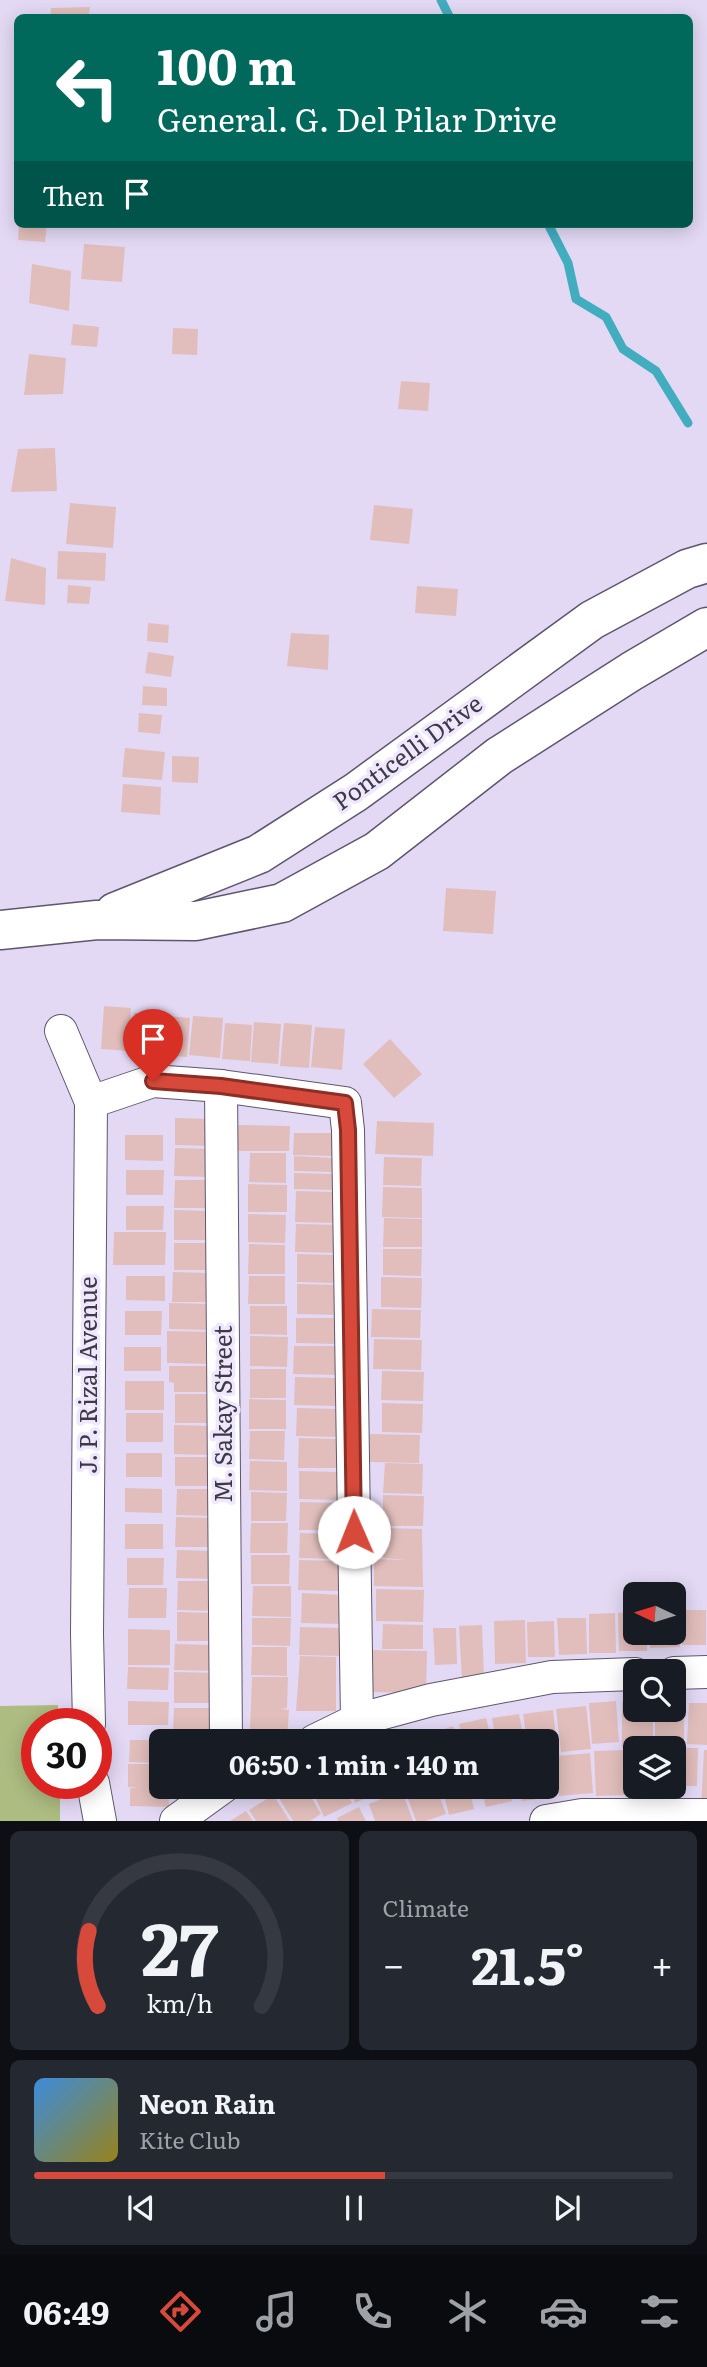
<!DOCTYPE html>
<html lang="en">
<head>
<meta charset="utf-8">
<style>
  body { margin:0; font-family:Literata,serif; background:#242831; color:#f1f3f6; height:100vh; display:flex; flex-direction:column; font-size:26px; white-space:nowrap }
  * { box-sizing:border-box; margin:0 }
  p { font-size:23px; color:#9ea1a6 }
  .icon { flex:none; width:38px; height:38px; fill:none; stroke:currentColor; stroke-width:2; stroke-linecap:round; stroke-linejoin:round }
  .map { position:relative; height:1821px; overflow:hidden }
  .details { display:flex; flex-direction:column; gap:10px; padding:10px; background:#0d0f14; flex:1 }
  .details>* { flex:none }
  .guide { position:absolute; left:14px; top:14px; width:679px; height:214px; border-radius:10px; box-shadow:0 4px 18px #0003; background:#00695c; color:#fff; overflow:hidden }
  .needle { width:46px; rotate:274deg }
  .buttons { position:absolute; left:623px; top:1582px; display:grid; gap:14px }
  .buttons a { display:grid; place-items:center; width:63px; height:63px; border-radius:10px; background:#171b24; box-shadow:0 4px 18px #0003; font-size:35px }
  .speed { position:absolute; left:21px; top:1708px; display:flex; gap:14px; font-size:35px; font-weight:700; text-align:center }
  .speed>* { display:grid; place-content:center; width:91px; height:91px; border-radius:50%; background:#171b24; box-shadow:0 4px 18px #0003; line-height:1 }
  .speed .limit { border:10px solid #d22; background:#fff; color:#111 }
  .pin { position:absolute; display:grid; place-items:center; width:60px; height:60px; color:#fff; margin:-72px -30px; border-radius:50% 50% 50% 0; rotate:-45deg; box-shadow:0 0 7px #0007 }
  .pin .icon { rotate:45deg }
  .me { position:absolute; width:77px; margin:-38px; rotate:359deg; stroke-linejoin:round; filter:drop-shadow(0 0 5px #0008) }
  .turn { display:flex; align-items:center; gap:24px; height:147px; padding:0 28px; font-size:32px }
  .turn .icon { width:91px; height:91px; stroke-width:2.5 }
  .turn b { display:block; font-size:49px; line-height:60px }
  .then { display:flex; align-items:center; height:66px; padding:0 28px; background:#0003; gap:14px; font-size:26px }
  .big { font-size:52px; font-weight:700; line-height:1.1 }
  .details .tile { flex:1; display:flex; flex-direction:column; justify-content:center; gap:10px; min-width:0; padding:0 24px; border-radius:10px; background:#242831 }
  .details .dial { align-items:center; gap:0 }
  .dial svg { height:182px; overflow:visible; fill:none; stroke:#363941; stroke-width:7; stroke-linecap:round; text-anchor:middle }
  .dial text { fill:#f1f3f6; stroke:none }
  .song { display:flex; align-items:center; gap:21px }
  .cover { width:84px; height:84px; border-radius:10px; background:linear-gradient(135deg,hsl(210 70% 55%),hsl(50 70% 35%)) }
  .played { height:7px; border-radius:4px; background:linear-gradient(90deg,#d6493b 55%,#363941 55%) }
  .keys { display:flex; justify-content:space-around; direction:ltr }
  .heat { display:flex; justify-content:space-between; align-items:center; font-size:38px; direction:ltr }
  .details .tiles { flex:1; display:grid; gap:10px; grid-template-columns:1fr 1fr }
  .tile:last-child { grid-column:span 2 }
  .trip { position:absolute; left:149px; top:1729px; width:410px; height:70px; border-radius:10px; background:#171b24; box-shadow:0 4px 18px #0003; font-weight:700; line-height:70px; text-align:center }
  .tabs { display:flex; height:112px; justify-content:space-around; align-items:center; background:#090b0e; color:#9ea1a6 }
  .tabs .icon { width:49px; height:49px }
  .tabs .active { color:#d6493b }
  .tabs b { font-size:32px; color:#f1f3f6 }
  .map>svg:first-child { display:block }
</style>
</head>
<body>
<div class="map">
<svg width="707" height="1821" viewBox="0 0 707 1821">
  <rect width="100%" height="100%" fill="#e3d9f5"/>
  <path fill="#adbc81" d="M 58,1705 L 58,1724 L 37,1724 L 37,1783 L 60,1783 L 60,1821 L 0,1821 L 0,1706 Z"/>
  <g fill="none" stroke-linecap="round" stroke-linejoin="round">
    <g stroke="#41adbf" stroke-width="9">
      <path d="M 441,0 L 450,18"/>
      <path d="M 548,224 L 568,263 L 576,299 L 606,317 L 623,349 L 656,371 L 688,423"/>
    </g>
  </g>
  <g fill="#e1bebb">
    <path d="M 90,7 L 88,18 L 50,18 L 51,8 Z"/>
    <path d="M 19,224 L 47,224 L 45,242 L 18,240 Z"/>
    <path d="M 84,244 L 125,247 L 122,282 L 81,279 Z"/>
    <path d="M 32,264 L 71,271 L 69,311 L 29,303 Z"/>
    <path d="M 73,324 L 99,327 L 97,347 L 71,345 Z"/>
    <path d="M 173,328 L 198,329 L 197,355 L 172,354 Z"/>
    <path d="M 29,354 L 66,358 L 63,394 L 24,395 Z"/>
    <path d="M 401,381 L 430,383 L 428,411 L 398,409 Z"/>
    <path d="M 55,448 L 57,491 L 11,492 L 18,449 Z"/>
    <path d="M 70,503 L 116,507 L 113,548 L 66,544 Z"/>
    <path d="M 374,505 L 413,509 L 409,544 L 370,540 Z"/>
    <path d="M 58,551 L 106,553 L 105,581 L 57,579 Z"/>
    <path d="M 11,558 L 46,568 L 45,605 L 5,601 Z"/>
    <path d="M 68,585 L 91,587 L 89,604 L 67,603 Z"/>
    <path d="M 417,586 L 458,589 L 456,616 L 415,613 Z"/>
    <path d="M 148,623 L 169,625 L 168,643 L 147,641 Z"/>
    <path d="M 291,633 L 329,635 L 328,670 L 287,666 Z"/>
    <path d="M 148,652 L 174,656 L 171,677 L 145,673 Z"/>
    <path d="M 143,686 L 167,688 L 167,706 L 142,705 Z"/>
    <path d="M 139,713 L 162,715 L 160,734 L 138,732 Z"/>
    <path d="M 125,748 L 165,752 L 162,780 L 122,777 Z"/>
    <path d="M 172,756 L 199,757 L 198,783 L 172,782 Z"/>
    <path d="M 123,784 L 161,787 L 160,815 L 121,812 Z"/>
    <path d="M 446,888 L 496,891 L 493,934 L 443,931 Z"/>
    <path d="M 104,1006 L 131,1008 L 128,1051 L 101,1049 Z"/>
    <path d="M 134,1013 L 159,1015 L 156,1052 L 131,1050 Z"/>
    <path d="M 166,1016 L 190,1018 L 187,1057 L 162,1055 Z"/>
    <path d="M 193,1016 L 223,1018 L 220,1058 L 189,1055 Z"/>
    <path d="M 254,1022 L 281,1024 L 278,1064 L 251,1062 Z"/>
    <path d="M 225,1023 L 252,1025 L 250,1061 L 222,1059 Z"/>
    <path d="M 284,1023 L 312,1025 L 309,1068 L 280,1066 Z"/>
    <path d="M 315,1027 L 345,1029 L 342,1070 L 311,1067 Z"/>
    <path d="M 390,1039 L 422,1074 L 394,1098 L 363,1064 Z"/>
    <path d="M 175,1118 L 212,1119 L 212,1146 L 175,1145 Z"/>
    <path d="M 377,1121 L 434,1123 L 433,1156 L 375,1154 Z"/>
    <path d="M 238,1125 L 290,1126 L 289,1151 L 238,1151 Z"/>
    <path d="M 294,1133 L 332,1133 L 332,1156 L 293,1155 Z"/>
    <path d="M 125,1135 L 163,1135 L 163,1161 L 125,1160 Z"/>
    <path d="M 175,1148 L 211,1149 L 211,1177 L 174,1176 Z"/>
    <path d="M 250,1153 L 286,1153 L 286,1183 L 249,1182 Z"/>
    <path d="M 294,1156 L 334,1158 L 333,1172 L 294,1171 Z"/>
    <path d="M 384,1157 L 422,1158 L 421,1186 L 383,1185 Z"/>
    <path d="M 126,1170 L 164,1170 L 163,1195 L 126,1195 Z"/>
    <path d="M 294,1173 L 334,1174 L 334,1190 L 294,1189 Z"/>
    <path d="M 175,1180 L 212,1180 L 211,1208 L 174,1208 Z"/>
    <path d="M 248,1184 L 287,1185 L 287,1212 L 248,1212 Z"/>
    <path d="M 383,1187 L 422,1188 L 422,1218 L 382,1217 Z"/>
    <path d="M 296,1191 L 335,1192 L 334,1223 L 295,1222 Z"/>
    <path d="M 126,1206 L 164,1206 L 163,1230 L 126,1230 Z"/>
    <path d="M 174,1210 L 211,1211 L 210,1240 L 174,1240 Z"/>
    <path d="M 248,1214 L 286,1215 L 285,1243 L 248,1242 Z"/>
    <path d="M 384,1218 L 422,1219 L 422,1247 L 383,1247 Z"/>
    <path d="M 296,1224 L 344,1225 L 343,1253 L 295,1252 Z"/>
    <path d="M 114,1232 L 166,1232 L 165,1265 L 113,1265 Z"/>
    <rect x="174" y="1243" width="35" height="27"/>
    <path d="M 249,1244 L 285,1245 L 285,1274 L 248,1274 Z"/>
    <path d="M 383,1249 L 422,1249 L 421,1276 L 383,1275 Z"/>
    <path d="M 297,1254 L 335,1255 L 334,1283 L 297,1282 Z"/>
    <path d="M 173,1272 L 210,1273 L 209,1302 L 172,1302 Z"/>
    <path d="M 126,1276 L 165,1276 L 165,1301 L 126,1300 Z"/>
    <path d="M 249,1276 L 285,1276 L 285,1304 L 248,1304 Z"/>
    <path d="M 381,1277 L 422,1278 L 421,1308 L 381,1307 Z"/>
    <path d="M 297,1284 L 343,1285 L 342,1315 L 297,1314 Z"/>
    <path d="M 169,1303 L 213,1304 L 212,1330 L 169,1329 Z"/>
    <path d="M 250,1306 L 287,1306 L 287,1335 L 250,1334 Z"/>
    <path d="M 372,1309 L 421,1310 L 420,1338 L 371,1337 Z"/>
    <path d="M 125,1311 L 162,1311 L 161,1335 L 125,1335 Z"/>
    <path d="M 296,1318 L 337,1318 L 337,1344 L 296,1343 Z"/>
    <path d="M 167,1331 L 215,1332 L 215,1364 L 167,1363 Z"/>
    <path d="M 250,1336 L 288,1337 L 287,1367 L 250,1366 Z"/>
    <path d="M 374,1339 L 422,1340 L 421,1370 L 373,1369 Z"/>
    <path d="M 294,1346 L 337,1346 L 337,1375 L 293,1374 Z"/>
    <rect x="124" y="1347" width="37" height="24"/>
    <path d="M 169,1366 L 212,1366 L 212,1392 L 174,1392 L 174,1383 L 169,1382 Z"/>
    <rect x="250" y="1369" width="36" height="29"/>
    <path d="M 382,1371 L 424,1372 L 423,1401 L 381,1400 Z"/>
    <path d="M 295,1377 L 338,1378 L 337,1406 L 294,1405 Z"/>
    <rect x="125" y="1381" width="39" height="29"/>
    <path d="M 175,1394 L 213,1394 L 212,1423 L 175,1423 Z"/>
    <path d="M 249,1399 L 286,1400 L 286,1429 L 249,1429 Z"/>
    <path d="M 382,1403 L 423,1404 L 422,1433 L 382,1432 Z"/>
    <path d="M 297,1408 L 336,1409 L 336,1437 L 296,1436 Z"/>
    <rect x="126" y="1413" width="37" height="29"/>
    <path d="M 174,1425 L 211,1426 L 210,1455 L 174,1454 Z"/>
    <path d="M 250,1431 L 285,1431 L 284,1460 L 249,1459 Z"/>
    <path d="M 370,1434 L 420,1435 L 419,1463 L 370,1462 Z"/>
    <path d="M 299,1438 L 338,1439 L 337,1468 L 298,1468 Z"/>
    <rect x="126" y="1453" width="36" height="24"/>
    <path d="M 175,1457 L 212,1457 L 211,1486 L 175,1486 Z"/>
    <path d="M 250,1461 L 287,1462 L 287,1491 L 249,1490 Z"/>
    <path d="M 385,1463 L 423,1464 L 422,1494 L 383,1493 Z"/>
    <path d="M 299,1471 L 338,1472 L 337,1500 L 299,1499 Z"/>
    <path d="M 125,1488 L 162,1489 L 162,1513 L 125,1512 Z"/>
    <path d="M 177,1489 L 213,1489 L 213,1516 L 176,1515 Z"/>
    <path d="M 251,1492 L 287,1493 L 286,1521 L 251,1521 Z"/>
    <path d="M 383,1495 L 424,1496 L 423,1526 L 383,1526 Z"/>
    <path d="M 300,1502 L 338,1503 L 337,1530 L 299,1530 Z"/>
    <path d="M 176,1517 L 218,1518 L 218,1547 L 175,1547 Z"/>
    <path d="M 251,1523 L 288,1523 L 287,1553 L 250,1553 Z"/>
    <rect x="125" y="1524" width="38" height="25"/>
    <path d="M 384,1528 L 422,1529 L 423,1587 L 374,1586 L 374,1559 L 407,1560 L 383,1558 Z"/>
    <path d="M 300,1533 L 336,1534 L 335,1559 L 299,1558 Z"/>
    <path d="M 177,1550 L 216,1551 L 216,1579 L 176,1578 Z"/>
    <path d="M 251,1555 L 290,1555 L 289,1584 L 251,1584 Z"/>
    <path d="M 127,1558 L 164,1558 L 163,1585 L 127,1585 Z"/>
    <path d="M 299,1560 L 339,1561 L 338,1591 L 298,1590 Z"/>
    <path d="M 178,1581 L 216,1581 L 216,1611 L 177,1610 Z"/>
    <path d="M 253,1586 L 291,1586 L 291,1617 L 252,1616 Z"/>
    <path d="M 129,1588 L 167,1588 L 166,1618 L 128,1618 Z"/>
    <path d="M 376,1589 L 424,1590 L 423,1622 L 376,1621 Z"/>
    <path d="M 302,1593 L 342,1595 L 341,1624 L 301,1623 Z"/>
    <path d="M 681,1610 L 706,1610 L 706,1645 L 682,1645 Z"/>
    <path d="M 177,1612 L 216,1613 L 216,1641 L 177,1641 Z"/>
    <path d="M 635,1612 L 635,1633 L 647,1633 L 647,1651 L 619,1651 L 618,1613 Z"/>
    <path d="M 615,1613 L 616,1653 L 589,1653 L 589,1614 Z"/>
    <path d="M 674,1613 L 679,1613 L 680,1647 L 650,1648 L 650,1633 L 674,1633 Z"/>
    <path d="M 252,1618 L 291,1618 L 290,1646 L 252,1645 Z"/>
    <path d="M 557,1618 L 586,1618 L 587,1654 L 559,1655 Z"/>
    <path d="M 525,1620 L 526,1663 L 495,1664 L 494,1621 Z"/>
    <path d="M 554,1621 L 555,1657 L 528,1657 L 527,1622 Z"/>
    <path d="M 383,1624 L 423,1625 L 423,1649 L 382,1649 Z"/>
    <path d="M 482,1625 L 484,1679 L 462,1680 L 459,1626 Z"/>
    <path d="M 300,1627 L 342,1628 L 341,1656 L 299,1655 Z"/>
    <path d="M 433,1628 L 456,1628 L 457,1664 L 435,1665 Z"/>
    <path d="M 128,1629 L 170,1630 L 170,1665 L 128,1665 Z"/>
    <path d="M 175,1644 L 216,1645 L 215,1671 L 174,1670 Z"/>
    <path d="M 252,1647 L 287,1647 L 287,1676 L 251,1675 Z"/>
    <path d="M 370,1650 L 427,1651 L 426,1693 L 370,1692 Z"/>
    <path d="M 300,1656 L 336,1657 L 336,1711 L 296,1711 Z"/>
    <path d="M 128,1667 L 169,1668 L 168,1690 L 127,1689 Z"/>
    <path d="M 174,1672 L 222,1673 L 221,1703 L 174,1703 Z"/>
    <path d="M 252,1677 L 288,1677 L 287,1708 L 280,1709 L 289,1710 L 287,1741 L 259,1741 L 259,1731 L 250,1731 Z"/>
    <path d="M 128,1701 L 169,1702 L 168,1725 L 128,1725 Z"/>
    <path d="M 616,1701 L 619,1742 L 592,1744 L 589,1703 Z"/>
    <path d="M 622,1702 L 635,1702 L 635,1710 L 653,1710 L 653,1748 L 622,1748 Z"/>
    <path d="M 689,1703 L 707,1703 L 707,1745 L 687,1744 Z"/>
    <path d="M 674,1705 L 684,1705 L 684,1743 L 655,1743 L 655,1710 L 674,1710 Z"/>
    <path d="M 586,1706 L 591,1749 L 561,1752 L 556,1709 Z"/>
    <path d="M 174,1708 L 213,1708 L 212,1733 L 173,1732 Z"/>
    <path d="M 553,1710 L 557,1746 L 546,1748 L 546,1741 L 527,1741 L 523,1714 Z"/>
    <path d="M 519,1714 L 524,1741 L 496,1741 L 492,1718 Z"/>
    <path d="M 486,1718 L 492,1741 L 463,1741 L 459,1724 Z"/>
    <path d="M 453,1726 L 459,1741 L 432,1741 L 430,1734 Z"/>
    <path d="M 418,1730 L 419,1735 L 427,1733 L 430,1741 L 396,1741 L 395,1738 Z"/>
    <rect x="173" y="1734" width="42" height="7"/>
    <path d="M 130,1740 L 161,1740 L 161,1763 L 129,1762 Z"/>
    <path d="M 674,1748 L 698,1748 L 697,1786 L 674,1786 Z"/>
    <path d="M 626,1750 L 627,1795 L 596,1796 L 594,1751 Z"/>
    <path d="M 704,1750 L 707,1750 L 707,1808 L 701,1808 Z"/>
    <path d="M 629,1752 L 635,1752 L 635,1787 L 661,1787 L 661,1789 L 630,1790 Z"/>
    <path d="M 590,1753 L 593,1793 L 559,1796 L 556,1756 Z"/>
    <path d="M 128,1764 L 161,1764 L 161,1787 L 169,1789 L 169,1807 L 130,1806 L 130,1788 L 138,1787 L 128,1787 Z"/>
    <path d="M 287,1787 L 305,1787 L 321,1814 L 310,1821 L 293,1821 L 276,1793 Z"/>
    <path d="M 311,1787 L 345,1787 L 352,1803 L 324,1817 Z"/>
    <path d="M 348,1787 L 375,1787 L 378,1793 L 355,1803 Z"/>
    <path d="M 404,1787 L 436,1787 L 446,1814 L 426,1821 L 416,1821 Z"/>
    <path d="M 442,1787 L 469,1787 L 474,1809 L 449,1815 Z"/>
    <path d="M 481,1787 L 509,1787 L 512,1801 L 486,1807 Z"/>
    <path d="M 520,1787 L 544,1787 L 545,1798 L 522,1801 Z"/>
    <path d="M 402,1791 L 413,1821 L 375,1821 L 369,1804 Z"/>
    <path d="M 273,1795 L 290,1821 L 256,1821 L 249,1810 Z"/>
    <path d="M 359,1807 L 366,1821 L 338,1821 L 337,1818 Z"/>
    <path d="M 246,1811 L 253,1821 L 230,1821 Z"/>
  </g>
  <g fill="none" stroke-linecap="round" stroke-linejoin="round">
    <g stroke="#5f556d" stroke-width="34">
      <g id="minor">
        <path d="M 61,1031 L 91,1102 L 87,1634 L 89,1724"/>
        <path d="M 221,1086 L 226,1741"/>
        <path d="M 91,1102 L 153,1081 L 221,1086 L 345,1103 L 348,1130 L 357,1720"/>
        <path d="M 674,1673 L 707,1672"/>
        <path d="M 314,1741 L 357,1720 L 431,1700 L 552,1677 L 635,1674"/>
        <path d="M 93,1783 L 100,1821"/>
        <path d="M 176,1821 L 223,1787"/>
        <path d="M 546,1821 L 582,1815 L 707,1815"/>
      </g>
    </g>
    <g stroke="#5f556d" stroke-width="41">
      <g id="tertiary">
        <path d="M 115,912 L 259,854 L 356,792 L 592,620 L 687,569 L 707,563"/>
        <path d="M 0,930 L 97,920 L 196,921 L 282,903 L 377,851 L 499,756 L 632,671 L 707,627"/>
      </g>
    </g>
    <use href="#minor" stroke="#fff" stroke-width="32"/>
    <use href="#tertiary" stroke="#fff" stroke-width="38"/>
  </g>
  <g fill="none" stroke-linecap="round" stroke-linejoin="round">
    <g stroke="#8b2f26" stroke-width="18">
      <path id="route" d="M 153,1081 L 221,1086 L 345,1103 L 348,1130 L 354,1532"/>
    </g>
    <use href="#route" stroke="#d6493b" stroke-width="12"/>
  </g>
  <g text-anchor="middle" stroke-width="7" stroke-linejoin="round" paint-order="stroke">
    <g font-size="24" fill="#3e3a45" stroke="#efe7fe">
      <text transform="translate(408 753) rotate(-36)" y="8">Ponticelli Drive</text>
      <text transform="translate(89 1375) rotate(-90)" y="8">J. P. Rizal Avenue</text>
      <text transform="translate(224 1414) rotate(-90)" y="8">M. Sakay Street</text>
    </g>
  </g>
</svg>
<div class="buttons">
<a><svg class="needle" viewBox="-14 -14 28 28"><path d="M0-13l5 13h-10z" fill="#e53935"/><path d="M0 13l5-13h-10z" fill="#9ea1a6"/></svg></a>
<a><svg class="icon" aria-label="search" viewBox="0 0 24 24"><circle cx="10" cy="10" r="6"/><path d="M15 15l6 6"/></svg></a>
<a><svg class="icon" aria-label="layers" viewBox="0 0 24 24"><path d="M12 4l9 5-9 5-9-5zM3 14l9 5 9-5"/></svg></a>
</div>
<div class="speed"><div class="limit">30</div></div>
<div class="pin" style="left:153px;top:1081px;background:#d93025"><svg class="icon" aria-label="arrive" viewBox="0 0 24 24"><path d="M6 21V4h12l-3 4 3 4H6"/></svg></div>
<svg class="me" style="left:354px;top:1532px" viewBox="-20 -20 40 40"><circle r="19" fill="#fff"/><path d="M0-13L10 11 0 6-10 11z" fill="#d6493b"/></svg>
<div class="trip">06:50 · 1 min · 140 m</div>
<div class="guide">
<div class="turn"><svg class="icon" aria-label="left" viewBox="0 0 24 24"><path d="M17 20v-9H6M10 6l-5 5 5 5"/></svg><div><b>100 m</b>General. G. Del Pilar Drive</div></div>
<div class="then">Then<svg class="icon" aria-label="arrive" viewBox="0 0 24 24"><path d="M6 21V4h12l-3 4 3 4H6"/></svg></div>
</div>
</div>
<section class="details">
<div class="tiles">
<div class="tile dial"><svg viewBox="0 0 100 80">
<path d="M14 69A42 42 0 1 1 86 69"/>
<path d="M14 69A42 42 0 0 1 10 36" stroke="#d6493b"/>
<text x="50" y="56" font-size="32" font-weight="700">27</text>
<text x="50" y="72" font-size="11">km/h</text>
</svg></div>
<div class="tile"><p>Climate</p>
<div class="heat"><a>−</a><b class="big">21.5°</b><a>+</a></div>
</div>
<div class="tile">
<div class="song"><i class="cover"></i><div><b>Neon Rain</b><p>Kite Club</p></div></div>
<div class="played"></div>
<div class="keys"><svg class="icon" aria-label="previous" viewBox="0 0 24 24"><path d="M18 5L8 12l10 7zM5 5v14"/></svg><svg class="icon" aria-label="pause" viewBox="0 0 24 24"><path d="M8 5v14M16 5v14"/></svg><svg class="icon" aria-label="next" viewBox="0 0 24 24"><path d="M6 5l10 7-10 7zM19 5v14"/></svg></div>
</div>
</div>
</section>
<nav class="tabs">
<b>06:49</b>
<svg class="icon active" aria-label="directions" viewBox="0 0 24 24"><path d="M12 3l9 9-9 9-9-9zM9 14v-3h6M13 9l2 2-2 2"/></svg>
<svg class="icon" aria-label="music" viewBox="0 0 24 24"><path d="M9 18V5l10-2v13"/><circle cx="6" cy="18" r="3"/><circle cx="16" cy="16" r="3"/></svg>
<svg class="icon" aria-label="phone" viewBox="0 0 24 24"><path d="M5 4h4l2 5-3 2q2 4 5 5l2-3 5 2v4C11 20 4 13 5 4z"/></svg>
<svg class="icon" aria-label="climate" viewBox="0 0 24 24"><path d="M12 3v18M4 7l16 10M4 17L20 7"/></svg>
<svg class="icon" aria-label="car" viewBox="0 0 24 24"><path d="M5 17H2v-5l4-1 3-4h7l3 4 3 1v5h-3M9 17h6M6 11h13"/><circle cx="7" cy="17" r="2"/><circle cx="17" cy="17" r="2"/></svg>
<svg class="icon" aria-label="filters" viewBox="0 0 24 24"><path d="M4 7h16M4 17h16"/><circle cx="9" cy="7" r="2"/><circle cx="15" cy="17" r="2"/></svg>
</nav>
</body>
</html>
